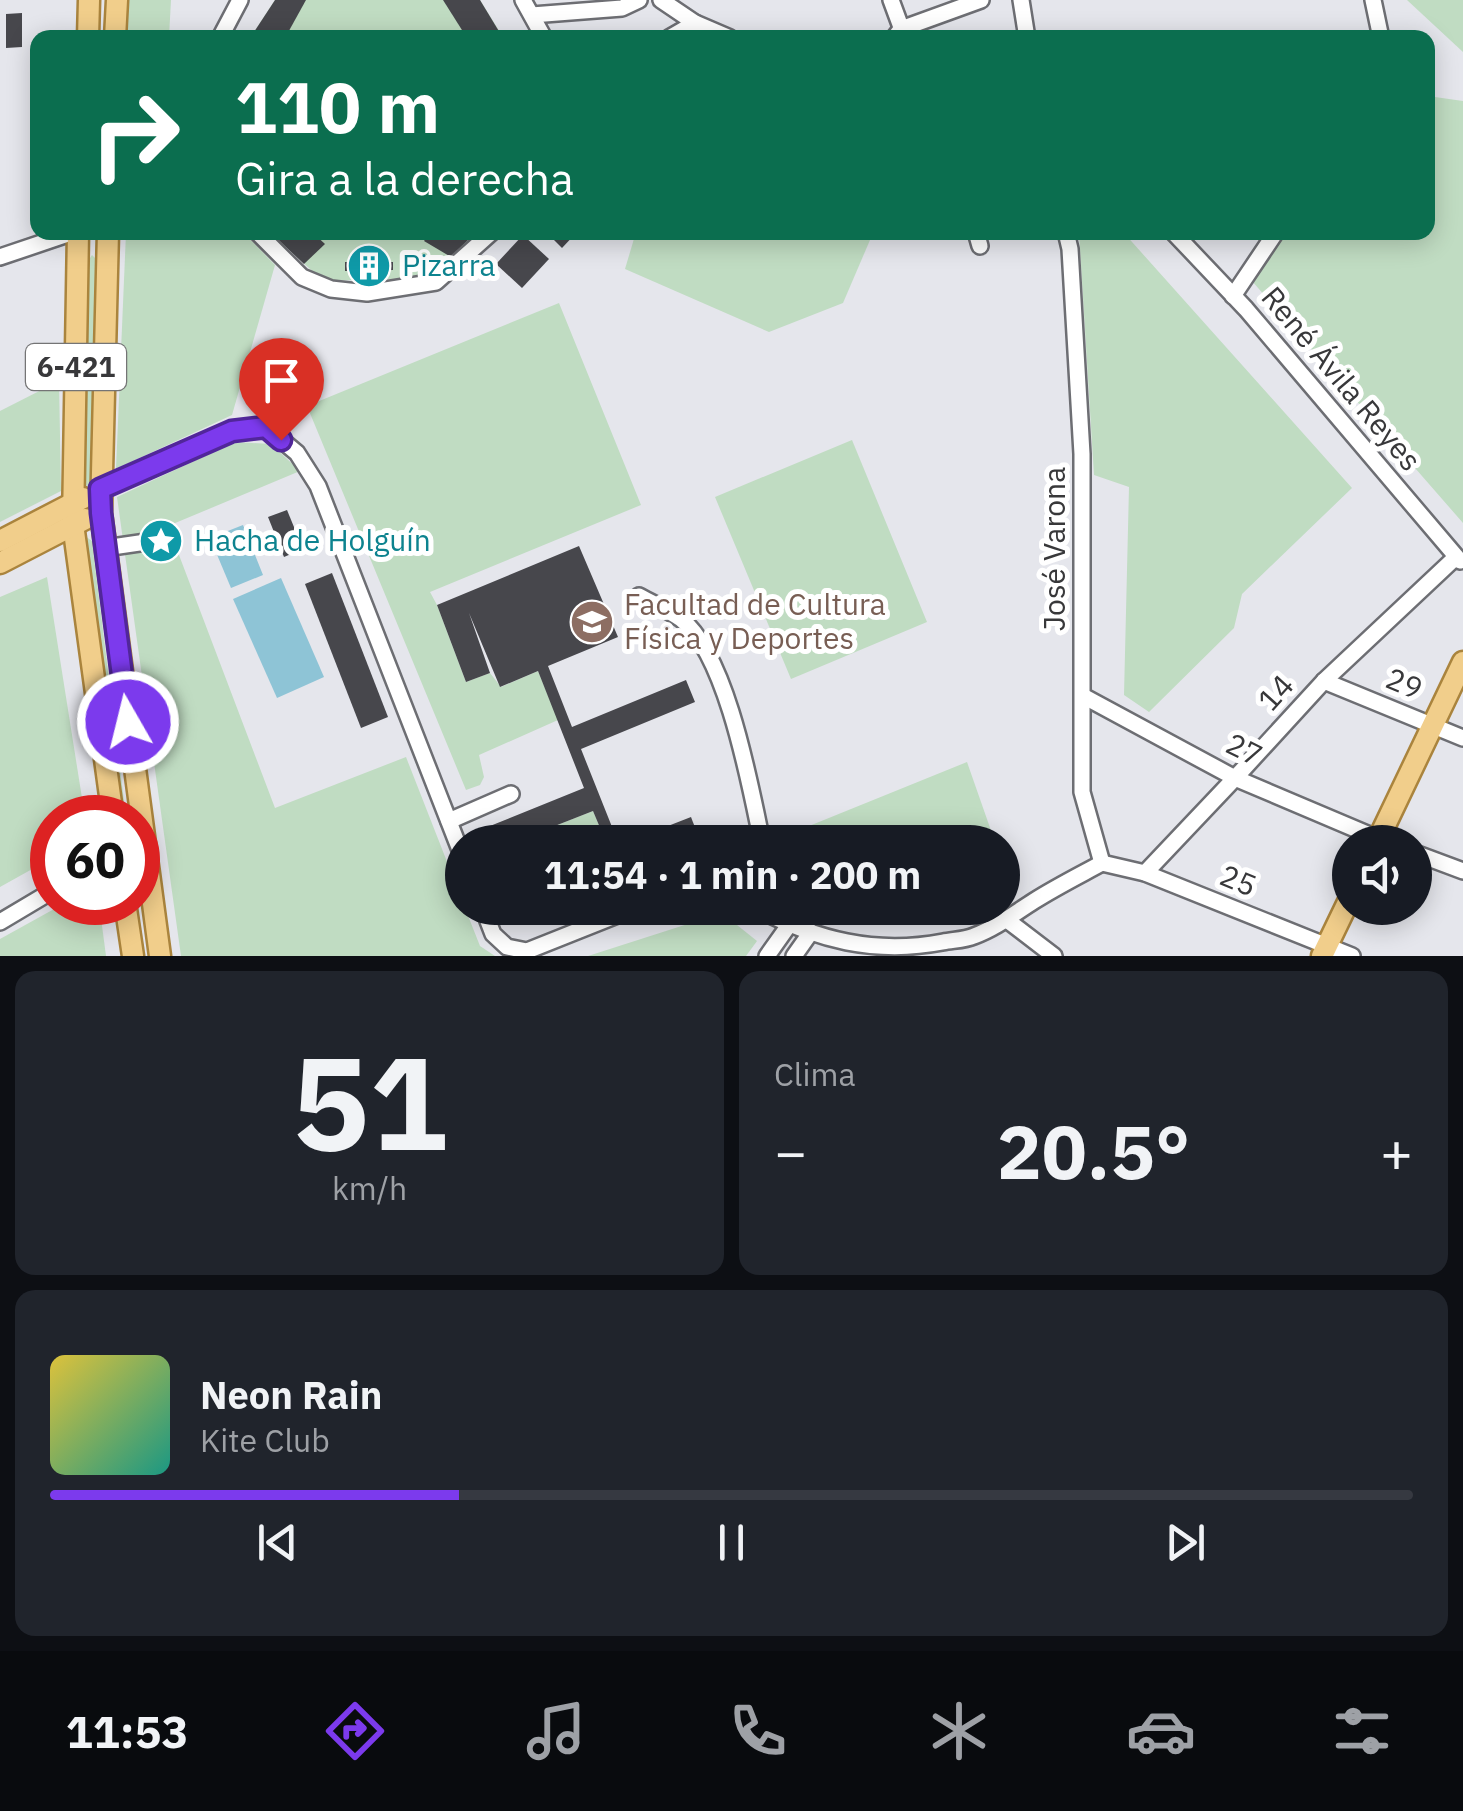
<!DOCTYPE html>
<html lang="es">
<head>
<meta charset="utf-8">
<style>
  body { margin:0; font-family:"IBM Plex Sans",sans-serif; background:#20242c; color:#f1f3f6; height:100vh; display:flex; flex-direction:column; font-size:38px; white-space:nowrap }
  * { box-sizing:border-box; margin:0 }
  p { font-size:32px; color:#9ea1a6 }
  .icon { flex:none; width:55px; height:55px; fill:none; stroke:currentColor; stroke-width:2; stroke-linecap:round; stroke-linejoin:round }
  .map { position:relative; height:956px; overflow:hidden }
  .panel { display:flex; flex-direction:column; gap:15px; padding:15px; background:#0d0f14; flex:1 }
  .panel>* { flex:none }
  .hud { position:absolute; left:30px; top:30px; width:1405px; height:210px; border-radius:20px; box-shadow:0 5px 25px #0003; background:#0b6e4f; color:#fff; overflow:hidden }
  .fabs { position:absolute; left:1332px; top:825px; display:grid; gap:20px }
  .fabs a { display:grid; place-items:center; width:100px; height:100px; border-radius:50%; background:#171b24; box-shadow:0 5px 25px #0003; font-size:50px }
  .speed { position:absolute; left:30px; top:795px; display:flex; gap:20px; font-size:50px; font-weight:700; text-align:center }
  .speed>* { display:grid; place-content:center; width:130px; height:130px; border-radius:50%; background:#171b24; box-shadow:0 5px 25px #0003; line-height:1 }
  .speed .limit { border:15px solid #d22; background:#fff; color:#111 }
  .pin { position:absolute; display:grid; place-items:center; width:85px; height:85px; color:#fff; margin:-102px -42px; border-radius:50% 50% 50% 0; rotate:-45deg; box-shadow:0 0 10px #0007 }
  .pin .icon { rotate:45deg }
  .me { position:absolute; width:110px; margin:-55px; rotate:352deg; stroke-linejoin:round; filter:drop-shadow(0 0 8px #0008) }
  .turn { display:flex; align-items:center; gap:35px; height:210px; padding:0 40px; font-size:45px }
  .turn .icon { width:130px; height:130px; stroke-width:2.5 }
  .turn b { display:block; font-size:70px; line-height:85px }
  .big { font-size:75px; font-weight:700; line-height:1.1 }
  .panel .tile { flex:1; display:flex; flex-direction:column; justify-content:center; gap:15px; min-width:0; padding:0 35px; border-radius:20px; background:#20242c }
  .panel .dial { align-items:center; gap:0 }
  .dial b { font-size:130px; line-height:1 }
  .song { display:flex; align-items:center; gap:30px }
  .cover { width:120px; height:120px; border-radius:15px; background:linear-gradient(135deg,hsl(50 70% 55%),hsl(170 70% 35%)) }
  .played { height:10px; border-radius:5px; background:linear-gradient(90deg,#7c3aed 30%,#363941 30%) }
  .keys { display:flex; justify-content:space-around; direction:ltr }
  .heat { display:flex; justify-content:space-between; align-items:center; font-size:55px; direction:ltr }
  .panel .tiles { flex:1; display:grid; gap:15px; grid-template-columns:1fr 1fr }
  .tile:last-child { grid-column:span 2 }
  .trip { position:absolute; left:445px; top:825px; width:575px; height:100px; border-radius:50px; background:#171b24; box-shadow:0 5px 25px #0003; font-weight:700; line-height:100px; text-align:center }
  .menu { display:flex; height:160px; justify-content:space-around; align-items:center; background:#090b0e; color:#9ea1a6 }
  .menu .icon { width:70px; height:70px }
  .menu .selected { color:#7c3aed }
  .menu b { font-size:45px; color:#f1f3f6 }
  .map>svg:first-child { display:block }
</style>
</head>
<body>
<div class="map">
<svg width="1463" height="956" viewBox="0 0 1463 956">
  <rect width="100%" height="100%" fill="#e5e6ec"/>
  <g fill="#c0dcc2">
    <path d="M 125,0 L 171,0 L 169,37 L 124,38 Z"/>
    <path d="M 275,0 L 480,0 L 503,37 L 250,38 Z"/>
    <path d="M 1407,0 L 1463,0 L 1463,52 Z"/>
    <path d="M 1428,96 L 1463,101 L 1463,523 L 1252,281 L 1287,233 L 1428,232 Z"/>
    <path d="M 636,232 L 873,232 L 873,233 L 843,303 L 769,332 L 625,269 Z"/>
    <path d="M 126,233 L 244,233 L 275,265 L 232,415 L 116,469 Z"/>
    <path d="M 271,233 L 476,233 L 430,278 L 323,281 Z"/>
    <path d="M 1079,233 L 1124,233 L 1352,488 L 1242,594 L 1234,628 L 1149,712 L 1124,695 L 1129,487 L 1094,475 Z"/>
    <path d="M 92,255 L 99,262 L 91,484 L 87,486 L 83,483 L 88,261 Z"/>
    <path d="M 559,303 L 641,505 L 430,592 L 437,605 L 466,682 L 490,673 L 501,687 L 538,671 L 558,720 L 479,755 L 484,777 L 480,785 L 466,790 L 307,406 Z"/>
    <path d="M 59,381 L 61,491 L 0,522 L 0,411 Z"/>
    <path d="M 852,440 L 927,622 L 791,679 L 715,497 Z"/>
    <path d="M 235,442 L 271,444 L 300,471 L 168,526 L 275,808 L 406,757 L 462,900 L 462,908 L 465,908 L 480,946 L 495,956 L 181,956 L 117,497 Z"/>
    <path d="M 85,536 L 92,541 L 126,817 L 117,817 L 82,541 Z"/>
    <path d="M 47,577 L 85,817 L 52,818 L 52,858 L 0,887 L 0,597 Z"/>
    <path d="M 967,762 L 995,842 L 777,842 L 777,839 Z"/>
    <path d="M 593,811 L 606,842 L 514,842 Z"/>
    <path d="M 65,903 L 99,903 L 106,956 L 0,956 L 0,939 Z"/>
    <path d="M 722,913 L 757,941 L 746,956 L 588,956 Z"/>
  </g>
  <g fill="#8ec4d6">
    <path d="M 243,525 L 263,575 L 231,588 L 210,538 Z"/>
    <path d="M 281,578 L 324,677 L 277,698 L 233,599 Z"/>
  </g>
  <g fill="#47474c">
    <path d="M 275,0 L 306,0 L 285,38 L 250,38 Z"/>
    <path d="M 443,0 L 480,0 L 503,38 L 467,38 Z"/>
    <path d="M 22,13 L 22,47 L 6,48 L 6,14 Z"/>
    <path d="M 270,232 L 312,232 L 325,244 L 304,264 Z"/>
    <path d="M 431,232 L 476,232 L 451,257 L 424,241 Z"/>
    <path d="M 546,232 L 577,232 L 562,248 Z"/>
    <path d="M 523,235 L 549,259 L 522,288 L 496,264 Z"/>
    <path d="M 345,262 L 393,262 L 393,270 L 345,271 Z"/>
    <path d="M 287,510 L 303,549 L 284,557 L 268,517 Z"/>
    <path d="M 579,546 L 618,637 L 548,666 L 572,727 L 686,680 L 695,702 L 581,749 L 618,842 L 606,842 L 593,811 L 514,842 L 485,842 L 480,830 L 584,788 L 538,671 L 500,687 L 469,613 L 490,673 L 466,682 L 437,605 Z"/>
    <path d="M 332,573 L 388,717 L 361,728 L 305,584 Z"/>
    <path d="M 691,817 L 699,838 L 689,842 L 627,842 Z"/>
  </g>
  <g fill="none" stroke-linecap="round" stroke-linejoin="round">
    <g stroke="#6d6e73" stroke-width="20">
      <g id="minor">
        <path d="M 523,0 L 544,38"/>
        <path d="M 661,0 L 695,23 L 730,38"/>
        <path d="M 891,0 L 905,38"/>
        <path d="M 1021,0 L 1027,38"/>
        <path d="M 1373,0 L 1381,38"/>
        <path d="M 532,15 L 622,8 L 639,0"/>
        <path d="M 220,38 L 240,0"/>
        <path d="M 669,38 L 695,23"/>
        <path d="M 894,38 L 901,29 L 981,0"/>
        <path d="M 257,232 L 302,277 L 331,289 L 367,293 L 436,282 L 492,232"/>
        <path d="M 976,232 L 980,246"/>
        <path d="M 1066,232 L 1070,249 L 1082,454 L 1082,792 L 1102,863"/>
        <path d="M 1173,232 L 1246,309 L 1460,561"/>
        <path d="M 0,257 L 74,232"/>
        <path d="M 1233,296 L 1276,232"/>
        <path d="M 101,489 L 232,431 L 266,427 L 297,453 L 318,486 L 462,855"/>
        <path d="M 105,548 L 153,541"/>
        <path d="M 639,596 C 653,604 669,610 681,619 C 727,655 750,785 762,842"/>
        <path d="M 1324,681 L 1463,738"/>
        <path d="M 1083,696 L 1235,778 L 1386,842"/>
        <path d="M 449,821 L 511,794"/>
        <path d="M 1415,853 L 1463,871"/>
        <path d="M 1102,863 L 1145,873 L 1352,956"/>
        <path d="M 1145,873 L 1235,778 L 1324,681 L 1456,557"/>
        <path d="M 483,908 L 493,934 L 507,947 L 527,951 L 635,908"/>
        <path d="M 756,908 C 816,940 875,955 943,942 C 953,940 965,940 974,936 C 996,928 1015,913 1034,901 C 1056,887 1080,875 1102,863"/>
        <path d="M 1007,920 L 1054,956"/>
        <path d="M 0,922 L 52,891"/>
        <path d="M 767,956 L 789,925"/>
        <path d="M 794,956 L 811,932"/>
      </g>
    </g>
    <g stroke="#aa843d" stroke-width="25">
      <g id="major">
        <path d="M 88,38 L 89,0"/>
        <path d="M 115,38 L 117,0"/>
        <path d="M 78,232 L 73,524 L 113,818"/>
        <path d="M 108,232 L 101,513 L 160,956"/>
        <path d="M 0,541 L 83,498"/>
        <path d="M 0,563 L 85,519"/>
        <path d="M 1377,842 L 1463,662"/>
        <path d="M 125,902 L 133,956"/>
        <path d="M 1322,956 L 1350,898"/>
      </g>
    </g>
    <use href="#minor" stroke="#fff" stroke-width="15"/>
    <use href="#major" stroke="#f1ce8b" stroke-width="20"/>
  </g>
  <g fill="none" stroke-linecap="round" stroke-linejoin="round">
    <g stroke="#51269a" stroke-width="25">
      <path id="route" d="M 128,722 L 101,513 L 100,489 L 232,431 L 266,427 L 281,440"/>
    </g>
    <use href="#route" stroke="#7c3aed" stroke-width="18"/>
  </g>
  <defs>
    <g id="building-disc" transform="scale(2.25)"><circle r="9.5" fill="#0f9aa8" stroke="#fff"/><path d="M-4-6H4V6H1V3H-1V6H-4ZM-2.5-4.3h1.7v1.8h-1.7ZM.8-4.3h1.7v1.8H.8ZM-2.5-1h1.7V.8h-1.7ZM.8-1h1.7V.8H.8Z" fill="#fff"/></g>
    <g id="sight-disc" transform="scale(2.25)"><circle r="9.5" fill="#0f9aa8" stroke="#fff"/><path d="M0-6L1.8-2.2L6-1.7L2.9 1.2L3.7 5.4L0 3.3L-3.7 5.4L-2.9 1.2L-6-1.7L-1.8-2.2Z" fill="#fff"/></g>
    <g id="university-disc" transform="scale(2.25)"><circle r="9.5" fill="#8d6e63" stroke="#fff"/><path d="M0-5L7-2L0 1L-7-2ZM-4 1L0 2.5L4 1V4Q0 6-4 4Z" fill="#fff"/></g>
  </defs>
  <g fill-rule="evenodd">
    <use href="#building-disc" x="369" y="266"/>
    <use href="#sight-disc" x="161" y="541"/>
    <use href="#university-disc" x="592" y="622"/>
  </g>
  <g text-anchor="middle" stroke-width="10" stroke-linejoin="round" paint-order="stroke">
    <rect fill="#fff" stroke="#747475" stroke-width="2.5" x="26" y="344" width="100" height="46" rx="8"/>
    <g font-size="28" font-weight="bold" fill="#38383a">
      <text x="76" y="377">6-421</text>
    </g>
    <g font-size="30" fill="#0d838f" stroke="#fff" text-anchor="start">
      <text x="402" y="276">Pizarra</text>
      <text x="194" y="551">Hacha de Holguín</text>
    </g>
    <g font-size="30" fill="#38383a" stroke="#fff">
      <text transform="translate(1341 379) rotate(50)" y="10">René Ávila Reyes</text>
      <text transform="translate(1055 549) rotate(-90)" y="10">José Varona</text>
      <text transform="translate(1404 684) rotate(22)" y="10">29</text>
      <text transform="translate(1276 693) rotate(-48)" y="10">14</text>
      <text transform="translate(1244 750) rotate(26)" y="10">27</text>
      <text transform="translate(1238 881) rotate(22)" y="10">25</text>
    </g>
    <g font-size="30" fill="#785e54" stroke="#fff" text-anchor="start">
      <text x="624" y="615">Facultad de Cultura<tspan x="624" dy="34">Física y Deportes</tspan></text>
    </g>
  </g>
</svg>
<div class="fabs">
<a><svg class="icon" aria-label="sound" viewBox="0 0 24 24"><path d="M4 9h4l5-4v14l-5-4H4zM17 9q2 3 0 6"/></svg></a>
</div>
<div class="speed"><div class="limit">60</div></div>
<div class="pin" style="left:281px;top:440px;background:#d93025"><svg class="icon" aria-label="arrive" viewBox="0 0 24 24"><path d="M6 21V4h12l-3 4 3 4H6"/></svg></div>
<svg class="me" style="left:128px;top:722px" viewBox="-20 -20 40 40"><circle r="17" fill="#7c3aed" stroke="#fff" stroke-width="3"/><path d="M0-11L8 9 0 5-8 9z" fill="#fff"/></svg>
<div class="trip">11:54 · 1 min · 200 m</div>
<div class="hud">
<div class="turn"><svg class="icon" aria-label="right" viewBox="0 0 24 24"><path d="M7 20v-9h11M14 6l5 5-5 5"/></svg><div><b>110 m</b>Gira a la derecha</div></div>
</div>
</div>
<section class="panel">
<div class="tiles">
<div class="tile dial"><b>51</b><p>km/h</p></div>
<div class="tile"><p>Clima</p>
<div class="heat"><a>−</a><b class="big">20.5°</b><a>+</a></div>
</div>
<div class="tile">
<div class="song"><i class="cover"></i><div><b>Neon Rain</b><p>Kite Club</p></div></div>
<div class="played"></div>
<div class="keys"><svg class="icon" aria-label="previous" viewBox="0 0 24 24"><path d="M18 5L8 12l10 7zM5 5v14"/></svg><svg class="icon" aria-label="pause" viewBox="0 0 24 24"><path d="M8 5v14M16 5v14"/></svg><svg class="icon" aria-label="next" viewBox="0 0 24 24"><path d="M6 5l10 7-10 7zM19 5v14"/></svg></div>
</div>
</div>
</section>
<nav class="menu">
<b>11:53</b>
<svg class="icon selected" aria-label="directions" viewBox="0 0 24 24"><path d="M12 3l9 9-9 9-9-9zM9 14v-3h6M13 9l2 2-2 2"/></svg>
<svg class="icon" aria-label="music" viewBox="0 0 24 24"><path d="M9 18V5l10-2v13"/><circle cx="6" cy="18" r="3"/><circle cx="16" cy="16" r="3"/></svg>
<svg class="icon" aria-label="phone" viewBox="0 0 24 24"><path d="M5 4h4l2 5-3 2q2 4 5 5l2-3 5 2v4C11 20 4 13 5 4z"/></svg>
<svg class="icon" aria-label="climate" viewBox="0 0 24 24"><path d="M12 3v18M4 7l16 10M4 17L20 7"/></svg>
<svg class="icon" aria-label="car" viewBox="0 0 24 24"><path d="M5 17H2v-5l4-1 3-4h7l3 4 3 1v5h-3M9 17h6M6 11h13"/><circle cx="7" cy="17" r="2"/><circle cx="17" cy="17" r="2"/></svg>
<svg class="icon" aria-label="filters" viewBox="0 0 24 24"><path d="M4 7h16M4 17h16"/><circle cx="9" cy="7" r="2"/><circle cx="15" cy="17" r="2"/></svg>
</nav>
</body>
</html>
